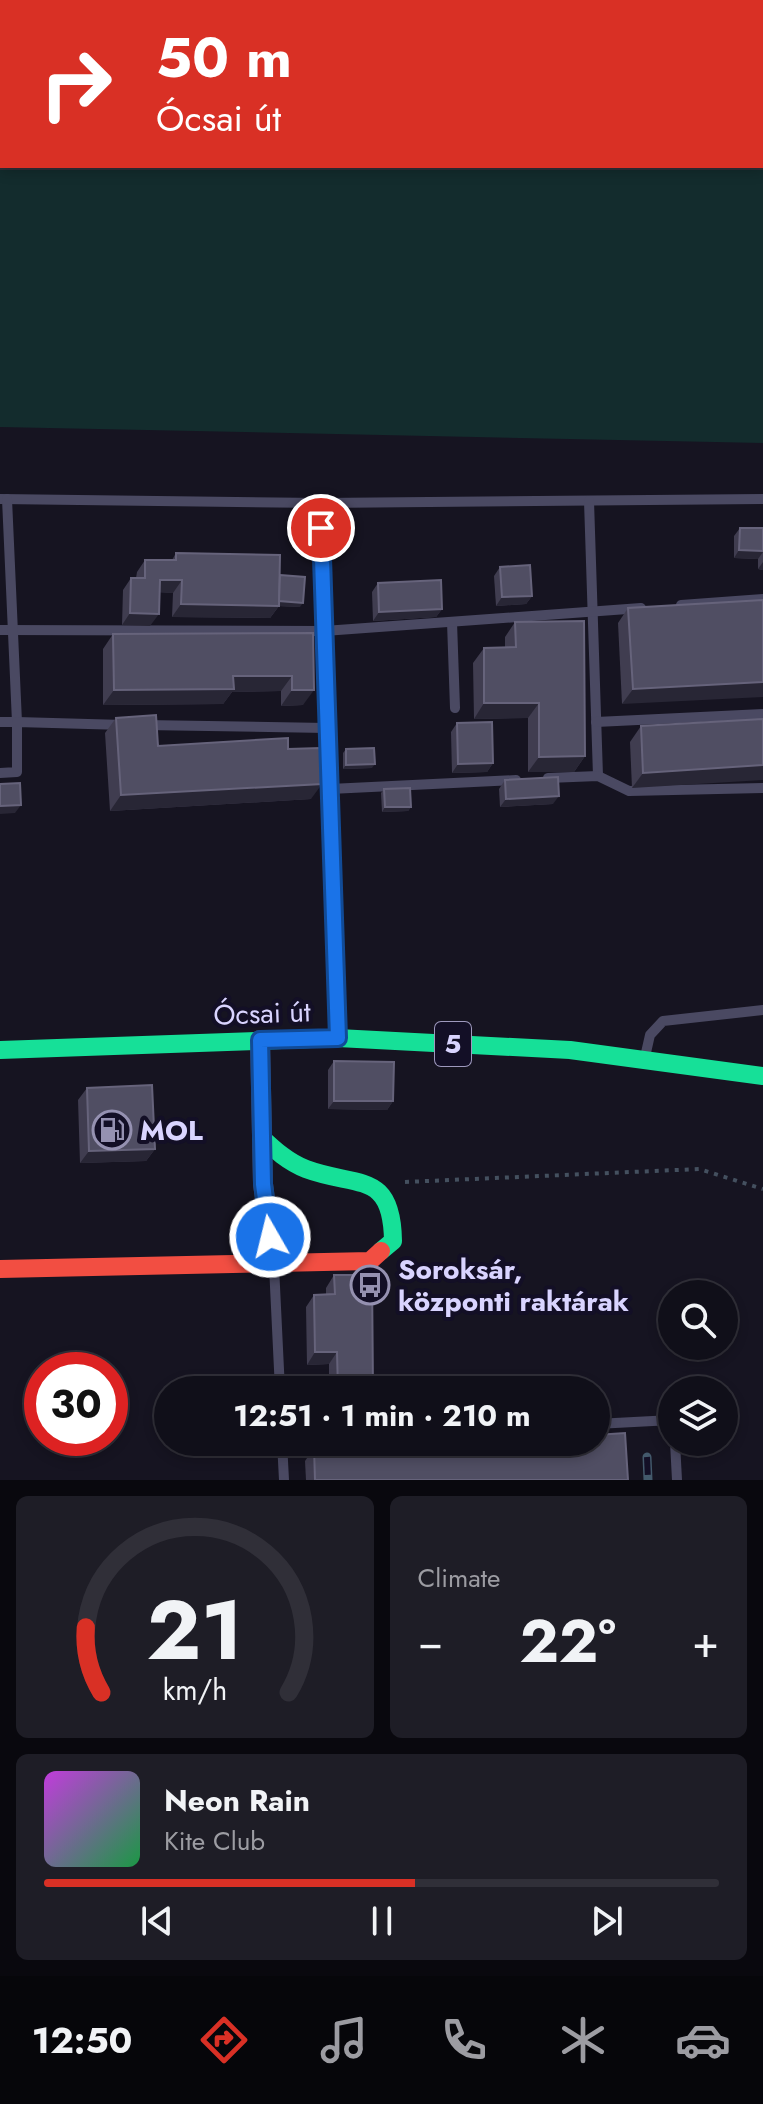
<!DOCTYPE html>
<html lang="en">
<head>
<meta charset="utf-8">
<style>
  body { margin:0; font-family:Jost,sans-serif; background:#1e1d26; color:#f1f3f6; height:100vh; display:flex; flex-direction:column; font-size:30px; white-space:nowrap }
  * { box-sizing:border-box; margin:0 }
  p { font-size:26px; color:#9c9ca2 }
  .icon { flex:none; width:44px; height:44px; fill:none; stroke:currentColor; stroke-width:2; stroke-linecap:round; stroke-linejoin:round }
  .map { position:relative; height:1480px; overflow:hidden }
  .sheet { display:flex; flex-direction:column; gap:16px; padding:16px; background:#09080e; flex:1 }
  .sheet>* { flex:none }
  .guide { position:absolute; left:0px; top:0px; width:764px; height:168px; box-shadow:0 4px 12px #0003,0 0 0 2px #302f38; background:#d93025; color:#fff; overflow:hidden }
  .fabs { position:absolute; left:658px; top:1280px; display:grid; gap:16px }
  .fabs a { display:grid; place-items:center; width:80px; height:80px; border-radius:50%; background:#100f19; box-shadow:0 4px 12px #0003,0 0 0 2px #302f38; font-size:40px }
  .speed { position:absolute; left:24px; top:1352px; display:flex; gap:16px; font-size:40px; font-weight:700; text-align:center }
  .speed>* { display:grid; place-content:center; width:104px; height:104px; border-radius:50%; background:#100f19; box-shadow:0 4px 12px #0003,0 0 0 2px #302f38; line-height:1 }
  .speed .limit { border:12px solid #d22; background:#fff; color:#111 }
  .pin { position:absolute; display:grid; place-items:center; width:68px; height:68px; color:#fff; margin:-34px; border:4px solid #fff; border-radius:50%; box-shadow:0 2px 8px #0007 }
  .me { position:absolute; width:88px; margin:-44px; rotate:352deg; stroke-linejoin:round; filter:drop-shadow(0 0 6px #0008) }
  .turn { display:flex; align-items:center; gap:28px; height:168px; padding:0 24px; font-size:36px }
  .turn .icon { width:104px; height:104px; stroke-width:2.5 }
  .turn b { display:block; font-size:56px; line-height:68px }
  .big { font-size:60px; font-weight:700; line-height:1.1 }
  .sheet .tile { flex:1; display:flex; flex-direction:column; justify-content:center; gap:12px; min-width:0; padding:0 28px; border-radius:12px; background:#1e1d26 }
  .sheet .dial { align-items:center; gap:0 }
  .dial svg { height:208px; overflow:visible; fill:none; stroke:#302f38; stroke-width:7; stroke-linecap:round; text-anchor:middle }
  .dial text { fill:#f1f3f6; stroke:none }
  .song { display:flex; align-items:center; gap:24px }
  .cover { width:96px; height:96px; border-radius:12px; background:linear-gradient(135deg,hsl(290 70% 55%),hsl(140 70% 35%)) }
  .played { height:8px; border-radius:4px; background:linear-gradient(90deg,#d93025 55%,#302f38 55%) }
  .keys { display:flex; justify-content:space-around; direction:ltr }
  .heat { display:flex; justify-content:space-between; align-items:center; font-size:44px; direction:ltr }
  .sheet .tiles { flex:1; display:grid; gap:16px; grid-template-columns:1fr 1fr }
  .tile:last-child { grid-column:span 2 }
  .trip { position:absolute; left:154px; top:1376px; width:456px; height:80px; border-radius:40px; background:#100f19; box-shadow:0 4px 12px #0003,0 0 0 2px #302f38; font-weight:700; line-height:80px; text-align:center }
  .tabs { display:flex; height:128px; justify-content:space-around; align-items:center; background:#06060a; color:#9c9ca2 }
  .tabs .icon { width:56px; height:56px }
  .tabs .on { color:#d93025 }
  .tabs b { font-size:36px; color:#f1f3f6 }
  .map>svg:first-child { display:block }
</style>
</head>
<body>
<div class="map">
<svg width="763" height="1480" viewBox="0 0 763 1480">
  <rect width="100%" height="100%" fill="#161421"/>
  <path fill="#132c2d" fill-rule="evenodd" d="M 0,0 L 763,0 L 763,443 L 0,427 ZM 2,2 L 762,2 L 762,166 L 2,166 Z"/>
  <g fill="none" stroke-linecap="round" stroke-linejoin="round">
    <path stroke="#44505f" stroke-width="4" stroke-dasharray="4 6" stroke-linecap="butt" d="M 405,1182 L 699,1169 L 763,1189"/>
    <g stroke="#4a4962" stroke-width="10">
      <path d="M 0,499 L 321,503 L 763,499"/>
      <path d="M 589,501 L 598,776"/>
      <path d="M 321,503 L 338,1032"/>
      <path d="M 681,605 L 763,599"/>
      <path d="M 452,622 L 455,708"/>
      <path d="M 0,630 L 324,631 L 641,608"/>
      <path d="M 0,722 L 17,722 L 7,499"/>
      <path d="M 596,722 L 763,714"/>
      <path d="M 144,725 L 327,728"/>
      <path d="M 0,773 L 17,772 L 17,722 L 124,725"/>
      <path d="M 548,778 L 598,776 L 629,791 L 763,788"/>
      <path d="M 330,789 L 516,780"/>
      <path d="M 645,1057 L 650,1035 L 663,1021 L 763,1010"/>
      <path d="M 274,1266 L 280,1390"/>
      <path d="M 596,1424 L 672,1420"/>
      <path d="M 282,1442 L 284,1480"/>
      <path d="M 675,1442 L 677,1480"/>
    </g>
    <path stroke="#4a4962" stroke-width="20" d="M 260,1040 L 263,1184 L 274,1264"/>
    <g stroke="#16e098" stroke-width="18">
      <path d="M 0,1050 L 338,1038 L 570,1050 L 763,1076"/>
      <path d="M 261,1137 C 275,1150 288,1162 306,1169 C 357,1188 392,1170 393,1241 L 381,1251"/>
    </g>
    <path stroke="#f24e42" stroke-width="18" d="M 0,1269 L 370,1261 L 381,1251"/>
    <g stroke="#43596b" stroke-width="9">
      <path id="rail" d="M 647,1457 L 648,1480"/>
    </g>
    <use href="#rail" stroke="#130f26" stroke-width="6" stroke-dasharray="18" stroke-linecap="butt"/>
  </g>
  <g fill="#403d50">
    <path d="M 740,528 L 763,528 L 763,570 L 758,569 L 758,559 L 734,558 L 734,536 Z"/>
    <path d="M 176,553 L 279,576 L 300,607 L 279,606 L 270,618 L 172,617 L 173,593 L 159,592 L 150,626 L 122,625 L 123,590 L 131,578 L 136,578 L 137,572 L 145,560 L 172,560 Z"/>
    <path d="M 500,567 L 532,596 L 526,604 L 496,606 L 494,576 Z"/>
    <path d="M 378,583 L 442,609 L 436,617 L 373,621 L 372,592 Z"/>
    <path d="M 763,600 L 622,704 L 618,623 L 628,608 Z"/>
    <path d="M 515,622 L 585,756 L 574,772 L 528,772 L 528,718 L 474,719 L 473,663 L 484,648 L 505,647 L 505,637 Z"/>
    <path d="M 313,633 L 303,705 L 281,706 L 281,691 L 232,692 L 223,704 L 103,705 L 103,649 L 113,634 Z"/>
    <path d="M 116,718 L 158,746 L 288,749 L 311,799 L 110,811 L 105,733 Z"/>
    <path d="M 763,719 L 632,788 L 630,742 L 641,726 Z"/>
    <path d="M 457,723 L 493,763 L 487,772 L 452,773 L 451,732 Z"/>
    <path d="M 346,749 L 372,768 L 343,769 L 343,753 Z"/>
    <path d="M 505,780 L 553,804 L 500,807 L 499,789 Z"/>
    <path d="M 384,789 L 411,807 L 408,811 L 382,812 L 381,793 Z"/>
    <path d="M 334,1061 L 393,1101 L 387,1110 L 328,1109 L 328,1070 Z"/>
    <path d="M 87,1088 L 155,1149 L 146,1161 L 80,1163 L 78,1100 Z"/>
    <path d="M 334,1275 L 373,1390 L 329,1390 L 329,1364 L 307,1365 L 306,1307 L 314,1295 L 326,1294 L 326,1288 Z"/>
    <path d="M 314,1448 L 628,1480 L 306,1480 L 305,1461 Z"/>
  </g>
  <g fill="#282635">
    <path d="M 739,550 L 763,551 L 763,552 L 758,559 L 734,558 Z"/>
    <path d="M 763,562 L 763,570 L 758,569 Z"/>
    <path d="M 160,580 L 182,580 L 173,593 L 151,592 Z"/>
    <path d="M 532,596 L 526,604 L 496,606 L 502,597 Z"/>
    <path d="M 278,601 L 303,603 L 300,607 L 275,606 Z"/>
    <path d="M 181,604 L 279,606 L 270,618 L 172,617 Z"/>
    <path d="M 442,609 L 436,617 L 373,621 L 379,612 Z"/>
    <path d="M 130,613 L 159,614 L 150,626 L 122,625 Z"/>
    <path d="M 233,676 L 292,676 L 281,691 L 232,692 L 223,704 L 103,705 L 114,690 Z"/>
    <path d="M 763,682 L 763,697 L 622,704 L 633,689 Z"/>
    <path d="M 292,690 L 314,690 L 303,705 L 281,706 Z"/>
    <path d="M 484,703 L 539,703 L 528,718 L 474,719 Z"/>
    <path d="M 585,756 L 574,772 L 528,772 L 539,757 Z"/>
    <path d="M 493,763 L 487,772 L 452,773 L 458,764 Z"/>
    <path d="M 375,764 L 372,768 L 343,769 L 346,765 Z"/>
    <path d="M 763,765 L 763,780 L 632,788 L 643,773 Z"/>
    <path d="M 322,784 L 311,799 L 110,811 L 121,795 Z"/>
    <path d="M 559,796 L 553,804 L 500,807 L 506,799 Z"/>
    <path d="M 21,805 L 15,813 L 0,814 L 0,806 Z"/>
    <path d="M 385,807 L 411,807 L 408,811 L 382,812 Z"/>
    <path d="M 334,1101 L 393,1101 L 387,1110 L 328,1109 Z"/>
    <path d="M 155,1149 L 146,1161 L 80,1163 L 89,1151 Z"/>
    <path d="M 315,1352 L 337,1352 L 329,1364 L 307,1365 Z"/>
  </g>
  <g fill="#504e63" stroke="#66637b" stroke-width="2">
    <path d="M 740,528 L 763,528 L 763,551 L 739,550 Z"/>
    <path d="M 176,553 L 280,555 L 279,606 L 181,604 L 182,580 L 160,580 L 159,614 L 130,613 L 131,578 L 145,578 L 145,560 L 176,560 Z"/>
    <path d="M 530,565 L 532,596 L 502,597 L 500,567 Z"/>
    <path d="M 280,575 L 305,577 L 303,603 L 279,601 Z"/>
    <path d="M 441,580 L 442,609 L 379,612 L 378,583 Z"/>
    <path d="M 763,600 L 763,682 L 633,689 L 628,608 Z"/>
    <path d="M 584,621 L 585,756 L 539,757 L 539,703 L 484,703 L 484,648 L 516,647 L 515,622 Z"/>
    <path d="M 313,633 L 314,690 L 292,690 L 292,676 L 233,676 L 234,689 L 114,690 L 113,634 Z"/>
    <path d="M 156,715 L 158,746 L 288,738 L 288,749 L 320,748 L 322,784 L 121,795 L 116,718 Z"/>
    <path d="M 763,719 L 763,765 L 643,773 L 641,726 Z"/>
    <path d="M 492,722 L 493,763 L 458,764 L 457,723 Z"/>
    <path d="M 374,748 L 375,764 L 346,765 L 346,749 Z"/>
    <path d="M 558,777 L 559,796 L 506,799 L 505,780 Z"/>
    <path d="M 20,783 L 21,805 L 0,806 L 0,784 Z"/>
    <path d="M 410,788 L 411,807 L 385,807 L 384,789 Z"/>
    <path d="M 334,1061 L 394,1062 L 393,1101 L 334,1101 Z"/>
    <path d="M 152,1085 L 155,1149 L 89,1151 L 87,1088 Z"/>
    <path d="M 334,1275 L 372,1275 L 373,1390 L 338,1390 L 337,1352 L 315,1352 L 314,1295 L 335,1294 Z"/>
    <path d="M 625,1433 L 628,1480 L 315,1480 L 314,1448 L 444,1442 L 596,1442 L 596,1435 Z"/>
  </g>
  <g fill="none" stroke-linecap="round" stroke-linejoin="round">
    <g stroke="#114b97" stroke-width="20">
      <path id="route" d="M 270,1237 L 263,1184 L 260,1040 L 338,1038 L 321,528"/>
    </g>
    <use href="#route" stroke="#1a73e8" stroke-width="14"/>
  </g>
  <defs>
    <g id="fuel-ring" transform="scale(2)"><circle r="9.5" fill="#130f26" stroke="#9591b1" stroke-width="1.5"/><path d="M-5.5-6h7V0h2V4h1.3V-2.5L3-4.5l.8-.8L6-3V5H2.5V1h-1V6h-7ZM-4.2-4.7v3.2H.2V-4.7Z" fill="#9591b1"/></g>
    <g id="bus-ring" transform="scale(2)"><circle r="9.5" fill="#130f26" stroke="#9591b1" stroke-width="1.5"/><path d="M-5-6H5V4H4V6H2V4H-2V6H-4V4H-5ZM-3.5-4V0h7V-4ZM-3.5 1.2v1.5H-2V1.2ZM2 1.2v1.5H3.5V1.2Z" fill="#9591b1"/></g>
  </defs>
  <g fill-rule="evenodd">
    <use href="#fuel-ring" x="112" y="1130"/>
    <use href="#bus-ring" x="370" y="1285"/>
  </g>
  <g text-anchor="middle" stroke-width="8" stroke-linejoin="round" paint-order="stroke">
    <rect fill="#130f26" stroke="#9e99be" stroke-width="2" x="435" y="1022" width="36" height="44" rx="6"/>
    <g font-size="26" font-weight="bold" fill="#d9d4ff">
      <text x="453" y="1053">5</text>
    </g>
    <g font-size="28" fill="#d9d4ff" stroke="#130f26">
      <text transform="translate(262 1013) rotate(-2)" y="10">Ócsai út</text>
    </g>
    <g font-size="28" font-weight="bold" fill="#d9d4ff" stroke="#130f26" text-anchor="start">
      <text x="140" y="1140">MOL</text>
      <text x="398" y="1279">Soroksár,<tspan x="398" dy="32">központi raktárak</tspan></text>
    </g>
  </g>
</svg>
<div class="fabs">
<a><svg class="icon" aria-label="search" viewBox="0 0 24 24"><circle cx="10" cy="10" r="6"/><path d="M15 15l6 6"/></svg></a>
<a><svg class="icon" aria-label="layers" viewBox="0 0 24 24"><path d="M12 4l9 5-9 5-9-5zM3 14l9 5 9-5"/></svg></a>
</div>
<div class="speed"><div class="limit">30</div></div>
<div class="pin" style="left:321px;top:528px;background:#d93025"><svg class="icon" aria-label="arrive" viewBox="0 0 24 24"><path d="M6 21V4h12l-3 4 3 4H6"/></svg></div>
<svg class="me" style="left:270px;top:1237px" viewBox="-20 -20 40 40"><circle r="17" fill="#1a73e8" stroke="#fff" stroke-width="3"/><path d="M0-11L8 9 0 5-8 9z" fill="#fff"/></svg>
<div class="trip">12:51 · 1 min · 210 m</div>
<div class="guide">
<div class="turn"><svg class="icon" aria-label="right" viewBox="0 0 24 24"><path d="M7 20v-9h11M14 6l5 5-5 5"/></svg><div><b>50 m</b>Ócsai út</div></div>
</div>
</div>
<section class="sheet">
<div class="tiles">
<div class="tile dial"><svg viewBox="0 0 100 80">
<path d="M14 69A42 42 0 1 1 86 69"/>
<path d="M14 69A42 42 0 0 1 8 44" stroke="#d93025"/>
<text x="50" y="56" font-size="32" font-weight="700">21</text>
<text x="50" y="72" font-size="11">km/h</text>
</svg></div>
<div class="tile"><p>Climate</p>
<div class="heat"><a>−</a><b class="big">22°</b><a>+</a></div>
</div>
<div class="tile">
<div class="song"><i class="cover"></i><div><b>Neon Rain</b><p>Kite Club</p></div></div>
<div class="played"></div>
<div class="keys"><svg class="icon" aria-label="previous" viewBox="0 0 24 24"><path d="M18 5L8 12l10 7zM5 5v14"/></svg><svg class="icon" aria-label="pause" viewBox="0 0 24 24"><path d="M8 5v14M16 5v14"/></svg><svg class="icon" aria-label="next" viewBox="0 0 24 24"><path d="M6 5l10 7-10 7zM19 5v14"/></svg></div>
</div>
</div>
</section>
<nav class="tabs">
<b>12:50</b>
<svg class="icon on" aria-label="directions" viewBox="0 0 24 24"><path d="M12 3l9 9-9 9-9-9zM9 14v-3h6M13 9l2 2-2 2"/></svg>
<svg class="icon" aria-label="music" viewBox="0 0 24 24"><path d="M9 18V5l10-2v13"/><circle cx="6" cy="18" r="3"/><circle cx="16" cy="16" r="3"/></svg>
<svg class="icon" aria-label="phone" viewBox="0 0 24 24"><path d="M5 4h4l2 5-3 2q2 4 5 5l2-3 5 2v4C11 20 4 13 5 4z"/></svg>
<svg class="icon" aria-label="climate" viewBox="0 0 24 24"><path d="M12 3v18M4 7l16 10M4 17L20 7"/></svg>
<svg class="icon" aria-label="car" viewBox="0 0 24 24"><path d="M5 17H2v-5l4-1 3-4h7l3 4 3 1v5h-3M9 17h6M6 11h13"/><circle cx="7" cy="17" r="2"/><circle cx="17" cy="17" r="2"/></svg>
</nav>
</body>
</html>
